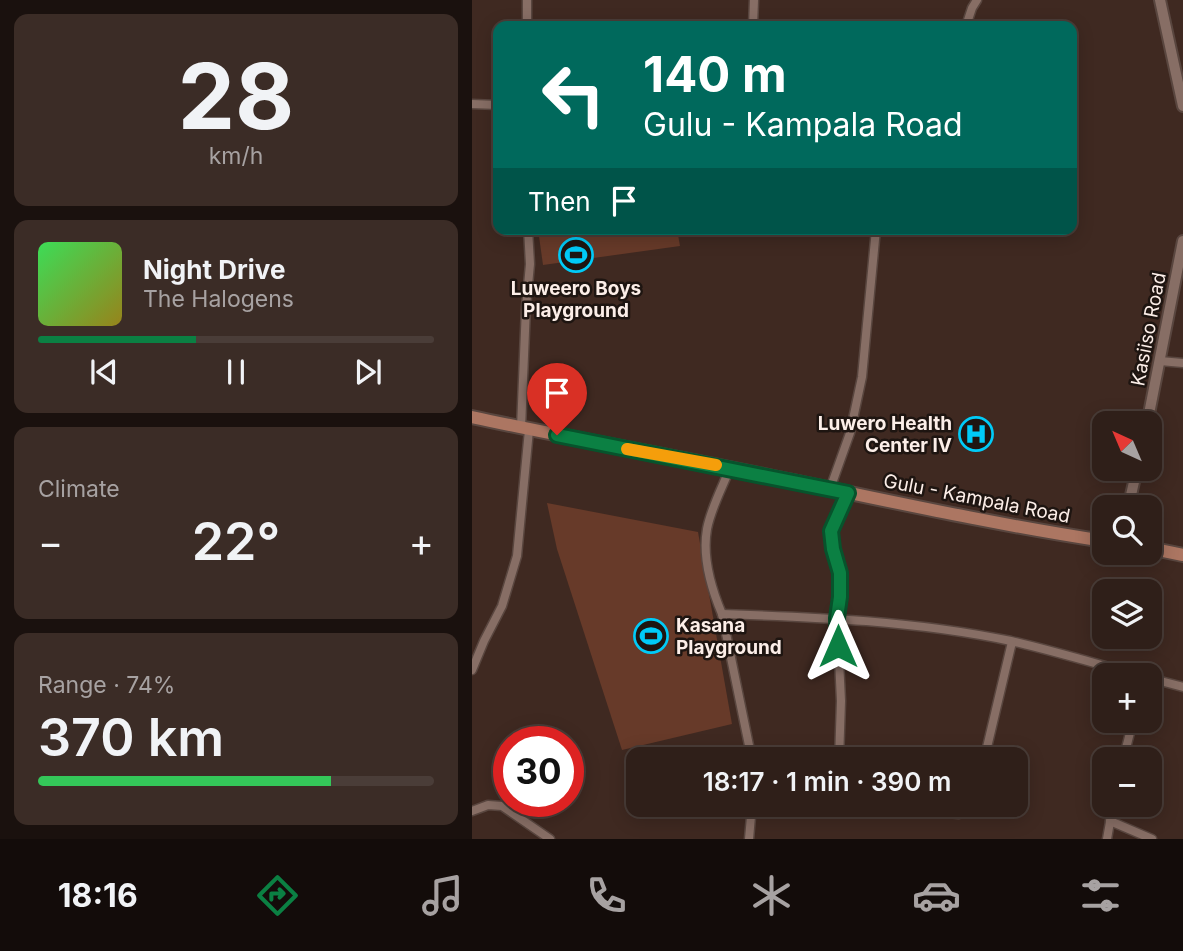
<!DOCTYPE html>
<html lang="en">
<head>
<meta charset="utf-8">
<style>
  body { margin:0; font-family:Inter,sans-serif; background:#3b2c26; color:#f1f3f6; height:100vh; display:flex; flex-direction:column; font-size:26px; white-space:nowrap }
  * { box-sizing:border-box; margin:0 }
  p { font-size:23px; color:#a7a2a2 }
  .icon { flex:none; width:38px; height:38px; fill:none; stroke:currentColor; stroke-width:2; stroke-linecap:round; stroke-linejoin:round }
  .map { position:relative; flex:1; overflow:hidden }
  .side { display:flex; flex-direction:column; gap:14px; padding:14px; background:#1a110e; width:472px }
  .side>* { flex:none }
  .top-card { position:absolute; left:21px; top:21px; width:584px; height:214px; border-radius:14px; box-shadow:0 4px 18px #0003,0 0 0 2px #4a3d38; background:#00695c; color:#fff; overflow:hidden }
  .needle { width:46px; rotate:316deg }
  .tools { position:absolute; left:620px; top:411px; display:grid; gap:14px }
  .tools a { display:grid; place-items:center; width:70px; height:70px; border-radius:14px; background:#2f1f19; box-shadow:0 4px 18px #0003,0 0 0 2px #4a3d38; font-size:35px }
  .speed { position:absolute; left:21px; top:726px; display:flex; gap:14px; font-size:35px; font-weight:700; text-align:center }
  .speed>* { display:grid; place-content:center; width:91px; height:91px; border-radius:50%; background:#2f1f19; box-shadow:0 4px 18px #0003,0 0 0 2px #4a3d38; line-height:1 }
  .speed .limit { border:10px solid #d22; background:#fff; color:#111 }
  .pin { position:absolute; display:grid; place-items:center; width:60px; height:60px; color:#fff; margin:-72px -30px; border-radius:50% 50% 50% 0; rotate:-45deg; box-shadow:0 0 7px #0007 }
  .pin .icon { rotate:45deg }
  .me { position:absolute; width:77px; margin:-38px; rotate:0deg; stroke-linejoin:round; filter:drop-shadow(0 0 5px #0008) }
  .turn { display:flex; align-items:center; gap:24px; height:147px; padding:0 35px; font-size:32px }
  .turn .icon { width:91px; height:91px; stroke-width:2.5 }
  .turn b { display:block; font-size:49px; line-height:60px }
  .then { display:flex; align-items:center; height:66px; padding:0 35px; background:#0003; gap:14px; font-size:26px }
  .big { font-size:52px; font-weight:600; line-height:1.1 }
  .side .card { flex:1; display:flex; flex-direction:column; justify-content:center; gap:10px; min-width:0; padding:0 24px; border-radius:14px; background:#3b2c26 }
  .side .dial { align-items:center; gap:0 }
  .dial b { font-size:91px; line-height:1 }
  .song { display:flex; align-items:center; gap:21px }
  .cover { width:84px; height:84px; border-radius:10px; background:linear-gradient(135deg,hsl(130 70% 55%),hsl(50 70% 35%)) }
  .played { height:7px; border-radius:4px; background:linear-gradient(90deg,#0b8043 40%,#4a3d38 40%) }
  .keys { display:flex; justify-content:space-around; direction:ltr }
  .heat { display:flex; justify-content:space-between; align-items:center; font-size:38px; direction:ltr }
  .charge { height:10px; border-radius:5px; background:linear-gradient(90deg,#34c759 74%,#4a3d38 0) }
  .trip { position:absolute; left:154px; top:747px; width:402px; height:70px; border-radius:14px; background:#2f1f19; box-shadow:0 4px 18px #0003,0 0 0 2px #4a3d38; font-weight:600; line-height:70px; text-align:center }
  .tabs { display:flex; height:112px; justify-content:space-around; align-items:center; background:#130c0a; color:#a7a2a2 }
  .tabs .icon { width:49px; height:49px }
  .tabs .current { color:#0b8043 }
  .tabs b { font-size:32px; color:#f1f3f6 }
  main { display:flex; flex:1; min-height:0 }
  .map>svg:first-child { display:block }
</style>
</head>
<body>
<main>
<section class="side">
<div class="card dial"><b>28</b><p>km/h</p></div>
<div class="card">
<div class="song"><i class="cover"></i><div><b>Night Drive</b><p>The Halogens</p></div></div>
<div class="played"></div>
<div class="keys"><svg class="icon" aria-label="previous" viewBox="0 0 24 24"><path d="M18 5L8 12l10 7zM5 5v14"/></svg><svg class="icon" aria-label="pause" viewBox="0 0 24 24"><path d="M8 5v14M16 5v14"/></svg><svg class="icon" aria-label="next" viewBox="0 0 24 24"><path d="M6 5l10 7-10 7zM19 5v14"/></svg></div>
</div>
<div class="card"><p>Climate</p>
<div class="heat"><a>−</a><b class="big">22°</b><a>+</a></div>
</div>
<div class="card"><p>Range · 74%</p><b class="big">370 km</b><div class="charge"></div></div>
</section>
<div class="map">
<svg width="711" height="839" viewBox="0 0 711 839">
  <rect width="100%" height="100%" fill="#3f2921"/>
  <g fill="#673a29">
    <path d="M 66,229 L 205,229 L 208,246 L 71,265 Z"/>
    <path d="M 75,503 L 226,532 L 260,724 L 150,750 L 85,549 Z"/>
  </g>
  <g fill="none" stroke-linecap="round" stroke-linejoin="round">
    <g stroke="#59463f" stroke-width="11">
      <g id="street">
        <path d="M 55,26 L 55,0"/>
        <path d="M 281,26 L 282,0"/>
        <path d="M 494,26 L 500,8 L 505,0"/>
        <path d="M 0,104 L 26,105"/>
        <path d="M 688,361 L 711,363"/>
        <path d="M 49,428 L 54,307 L 58,264 L 56,229"/>
        <path d="M 258,468 C 250,488 239,508 235,529 C 230,557 239,588 250,614 L 280,760"/>
        <path d="M 358,489 L 378,433 L 390,377 L 404,229"/>
        <path d="M 250,614 C 346,617 443,621 539,641 C 582,651 625,664 669,676"/>
        <path d="M 0,670 L 12,641 L 30,606 L 45,556 L 57,430"/>
        <path d="M 677,678 L 711,687"/>
        <path d="M 367,760 L 369,701 L 365,618 L 368,597 L 368,573 L 361,549 L 359,531 L 376,493"/>
        <path d="M 512,760 L 540,642"/>
        <path d="M 651,760 L 661,721"/>
        <path d="M 417,805 L 462,812 L 487,814 L 497,805"/>
        <path d="M 0,811 L 16,805 L 30,806 L 78,839"/>
        <path d="M 638,821 L 680,839"/>
        <path d="M 277,839 L 280,805"/>
        <path d="M 635,839 L 641,805"/>
      </g>
    </g>
    <g stroke="#59463f" stroke-width="14">
      <g id="secondary">
        <path d="M 688,0 L 711,106"/>
        <path d="M 675,424 L 711,241"/>
        <path d="M 656,508 L 665,469"/>
      </g>
    </g>
    <g stroke="#59463f" stroke-width="16">
      <g id="primary">
        <path d="M 0,417 C 92,437 184,453 277,472 C 395,496 513,523 632,541"/>
        <path d="M 677,548 L 711,555"/>
      </g>
    </g>
    <use href="#street" stroke="#876e65" stroke-width="8"/>
    <use href="#secondary" stroke="#876e65" stroke-width="10"/>
    <use href="#primary" stroke="#ac7662" stroke-width="12"/>
  </g>
  <g fill="none" stroke-linecap="round" stroke-linejoin="round">
    <g stroke="#07532c" stroke-width="18">
      <path id="route" d="M 85,435 L 376,493 L 359,531 L 361,549 L 368,573 L 368,597 L 365,618 L 366,646"/>
    </g>
    <use href="#route" stroke="#0b8043" stroke-width="12"/>
    <path stroke="#f59e0b" stroke-width="12" d="M 155,449 L 244,465"/>
  </g>
  <defs>
    <g id="stadium-ring" transform="scale(1.75)"><circle r="9.5" fill="#1e1511" stroke="#00cbf8" stroke-width="1.5"/><path d="M0-5a6.5 5 0 1 0 0 10a6.5 5 0 1 0 0-10ZM-3.5-1.8h7v3.6h-7Z" fill="#00cbf8"/></g>
    <g id="hospital-ring" transform="scale(1.75)"><circle r="9.5" fill="#1e1511" stroke="#00cbf8" stroke-width="1.5"/><path d="M-5-5h3v3.5h4V-5h3V5h-3V1.5h-4V5h-3Z" fill="#00cbf8"/></g>
  </defs>
  <g fill-rule="evenodd">
    <use href="#stadium-ring" x="104" y="255"/>
    <use href="#hospital-ring" x="504" y="434"/>
    <use href="#stadium-ring" x="179" y="636"/>
  </g>
  <g text-anchor="middle" stroke-width="5" stroke-linejoin="round" paint-order="stroke">
    <g font-size="19" font-weight="bold" fill="#fceee8" stroke="#1e1511">
      <text x="104" y="295">Luweero Boys<tspan x="104" dy="22">Playground</tspan></text>
      <text x="480" y="430" text-anchor="end">Luwero Health<tspan x="480" dy="22">Center IV</tspan></text>
      <text x="204" y="632" text-anchor="start">Kasana<tspan x="204" dy="22">Playground</tspan></text>
    </g>
    <g font-size="19" fill="#fceee8" stroke="#1e1511">
      <text transform="translate(676 329) rotate(-79)" y="7">Kasiiso Road</text>
      <text transform="translate(505 498) rotate(11)" y="7">Gulu - Kampala Road</text>
    </g>
  </g>
</svg>
<div class="tools">
<a><svg class="needle" viewBox="-14 -14 28 28"><path d="M0-13l5 13h-10z" fill="#e53935"/><path d="M0 13l5-13h-10z" fill="#a7a2a2"/></svg></a>
<a><svg class="icon" aria-label="search" viewBox="0 0 24 24"><circle cx="10" cy="10" r="6"/><path d="M15 15l6 6"/></svg></a>
<a><svg class="icon" aria-label="layers" viewBox="0 0 24 24"><path d="M12 4l9 5-9 5-9-5zM3 14l9 5 9-5"/></svg></a>
<a>+</a>
<a>−</a>
</div>
<div class="speed"><div class="limit">30</div></div>
<div class="pin" style="left:85px;top:435px;background:#d93025"><svg class="icon" aria-label="arrive" viewBox="0 0 24 24"><path d="M6 21V4h12l-3 4 3 4H6"/></svg></div>
<svg class="me" style="left:366px;top:646px" viewBox="-20 -20 40 40"><path d="M0-17L14 15 0 8-14 15z" fill="#0b8043" stroke="#fff" stroke-width="4"/></svg>
<div class="trip">18:17 · 1 min · 390 m</div>
<div class="top-card">
<div class="turn"><svg class="icon" aria-label="left" viewBox="0 0 24 24"><path d="M17 20v-9H6M10 6l-5 5 5 5"/></svg><div><b>140 m</b>Gulu - Kampala Road</div></div>
<div class="then">Then<svg class="icon" aria-label="arrive" viewBox="0 0 24 24"><path d="M6 21V4h12l-3 4 3 4H6"/></svg></div>
</div>
</div>
</main>
<nav class="tabs">
<b>18:16</b>
<svg class="icon current" aria-label="directions" viewBox="0 0 24 24"><path d="M12 3l9 9-9 9-9-9zM9 14v-3h6M13 9l2 2-2 2"/></svg>
<svg class="icon" aria-label="music" viewBox="0 0 24 24"><path d="M9 18V5l10-2v13"/><circle cx="6" cy="18" r="3"/><circle cx="16" cy="16" r="3"/></svg>
<svg class="icon" aria-label="phone" viewBox="0 0 24 24"><path d="M5 4h4l2 5-3 2q2 4 5 5l2-3 5 2v4C11 20 4 13 5 4z"/></svg>
<svg class="icon" aria-label="climate" viewBox="0 0 24 24"><path d="M12 3v18M4 7l16 10M4 17L20 7"/></svg>
<svg class="icon" aria-label="car" viewBox="0 0 24 24"><path d="M5 17H2v-5l4-1 3-4h7l3 4 3 1v5h-3M9 17h6M6 11h13"/><circle cx="7" cy="17" r="2"/><circle cx="17" cy="17" r="2"/></svg>
<svg class="icon" aria-label="filters" viewBox="0 0 24 24"><path d="M4 7h16M4 17h16"/><circle cx="9" cy="7" r="2"/><circle cx="15" cy="17" r="2"/></svg>
</nav>
</body>
</html>
